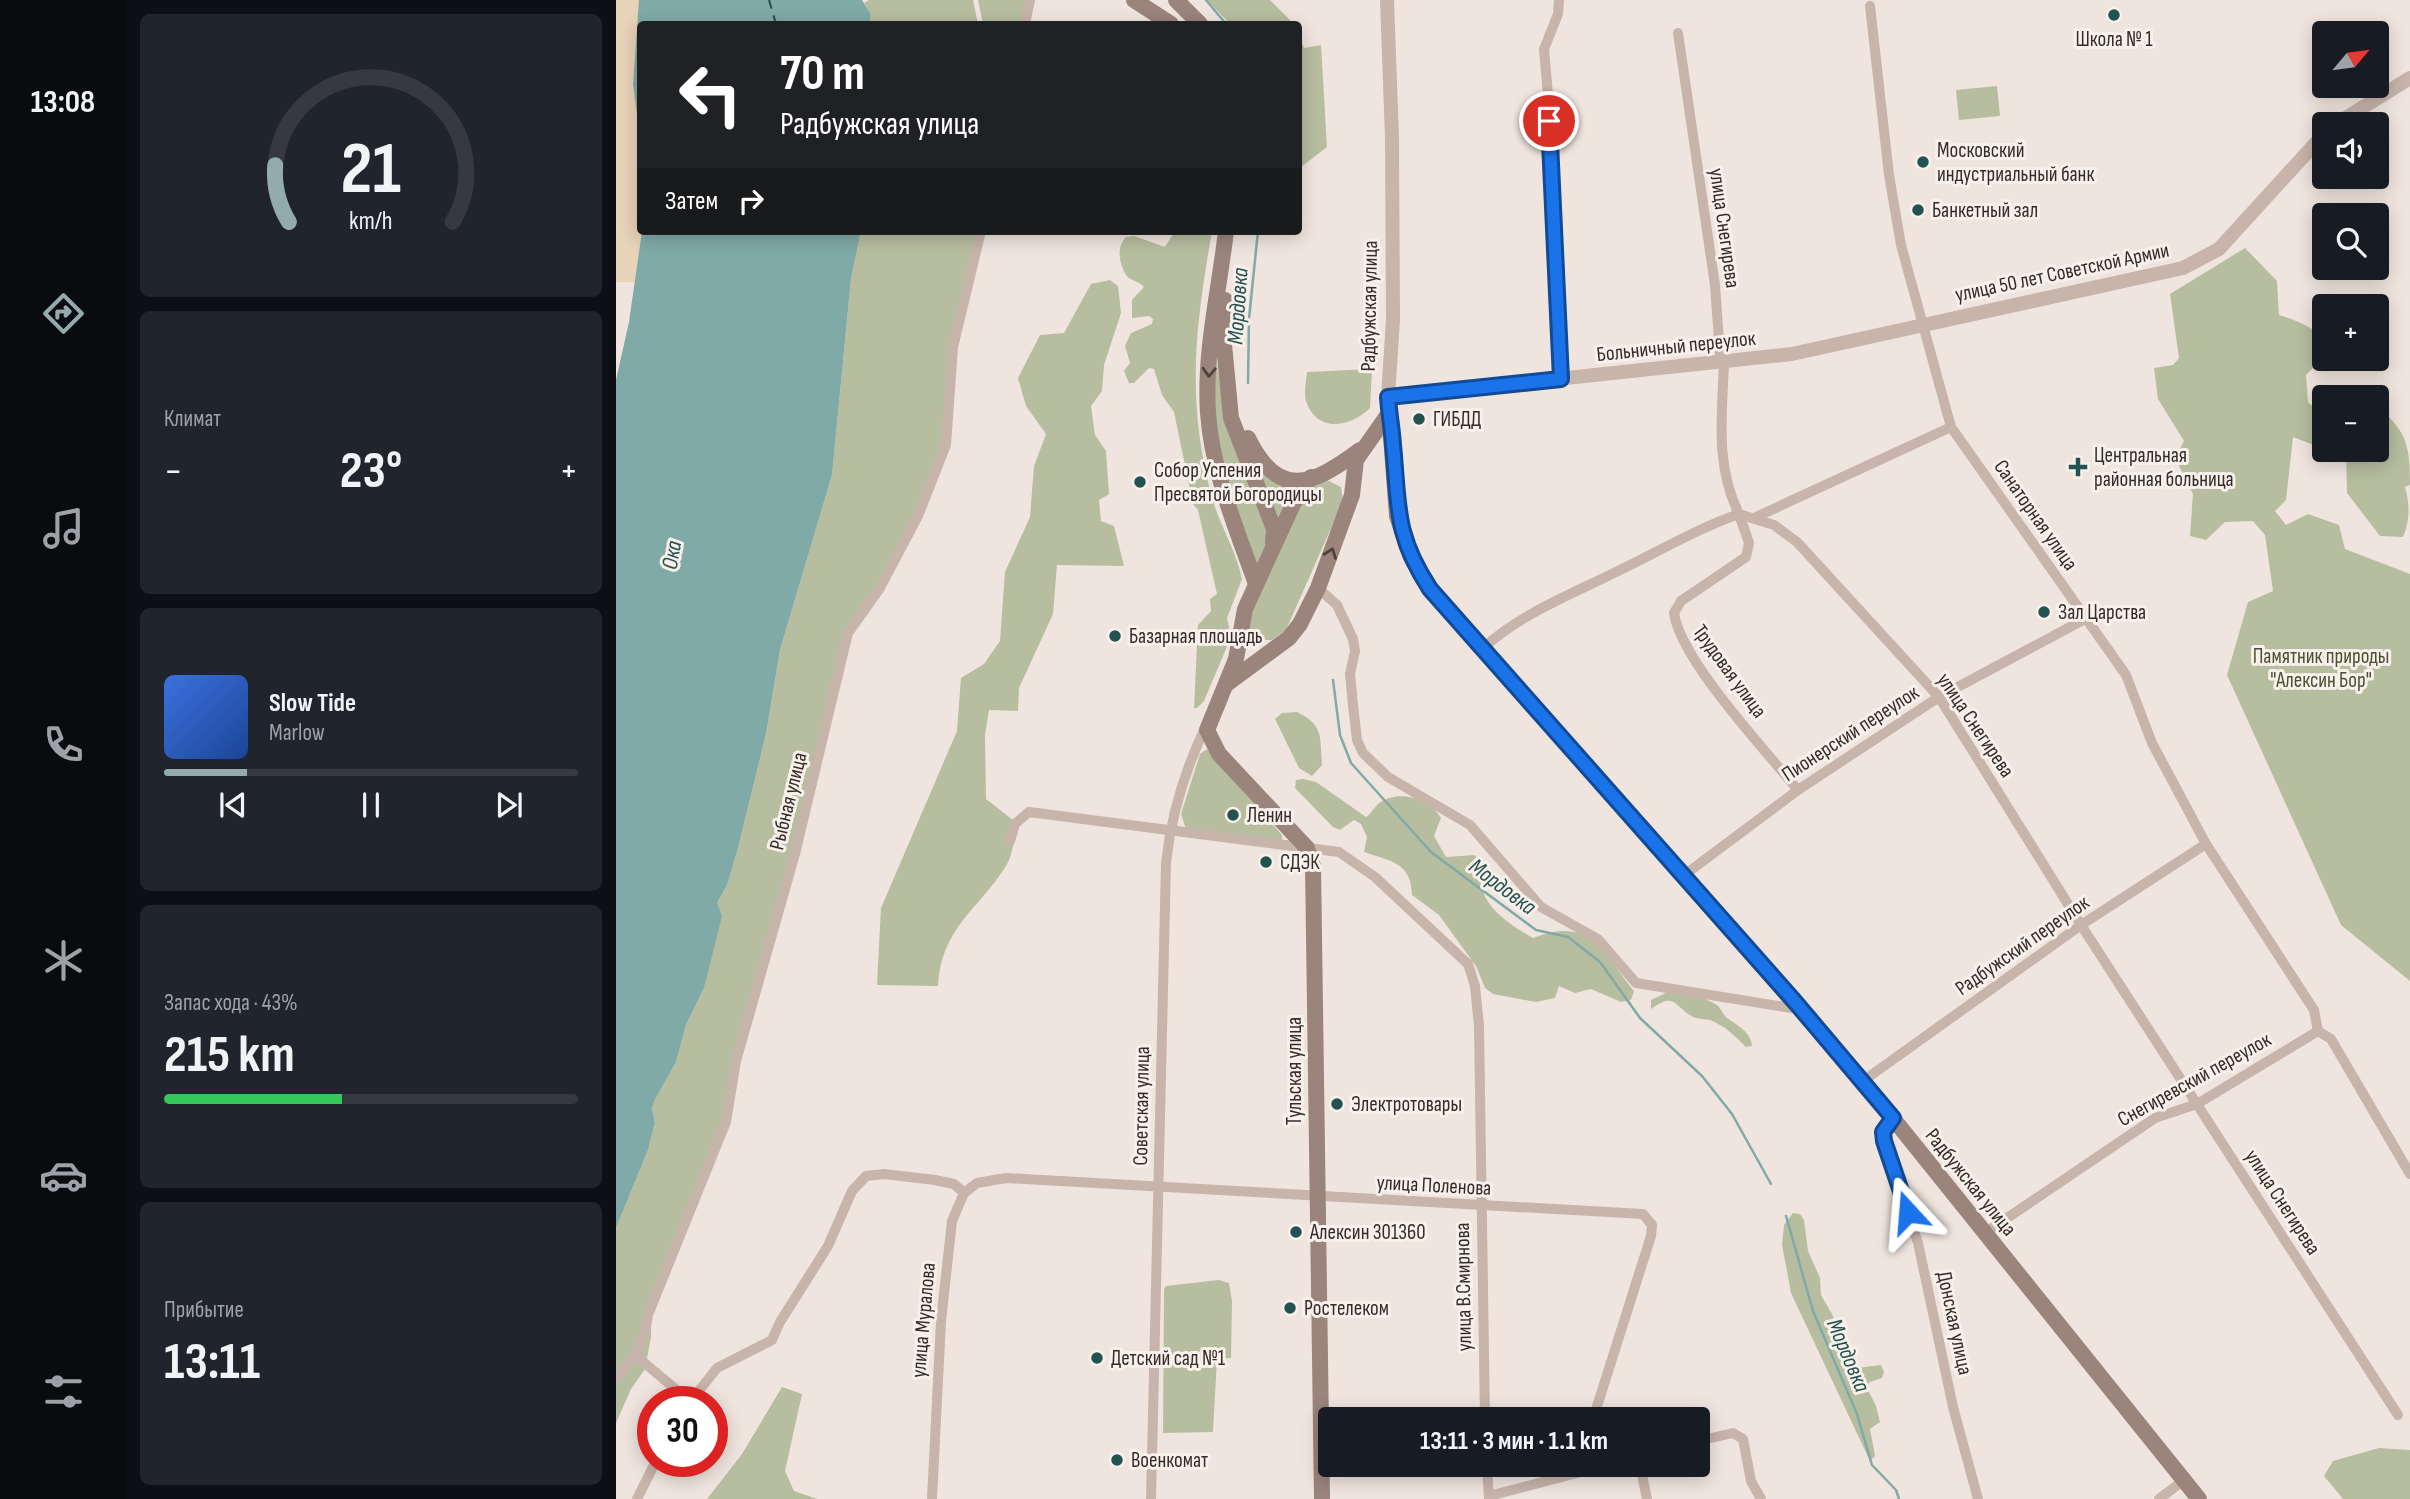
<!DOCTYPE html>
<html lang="ru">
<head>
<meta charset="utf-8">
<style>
  body { margin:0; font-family:"Sofia Sans Condensed",sans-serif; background:#20242c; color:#f1f3f6; height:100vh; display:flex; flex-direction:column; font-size:26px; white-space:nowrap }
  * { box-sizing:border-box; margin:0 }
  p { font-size:23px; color:#9ea1a6 }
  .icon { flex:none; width:38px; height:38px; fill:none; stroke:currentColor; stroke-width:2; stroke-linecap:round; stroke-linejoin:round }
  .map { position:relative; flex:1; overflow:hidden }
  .sheet { display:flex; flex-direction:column; gap:14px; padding:14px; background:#0d0f14; width:490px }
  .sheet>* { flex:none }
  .banner { position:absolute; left:21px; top:21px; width:665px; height:214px; border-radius:7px; box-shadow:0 4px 18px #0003; background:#202124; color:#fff; overflow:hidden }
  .needle { width:46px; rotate:61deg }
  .tools { position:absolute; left:1696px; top:21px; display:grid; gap:14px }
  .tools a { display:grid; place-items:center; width:77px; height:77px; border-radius:7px; background:#171b24; box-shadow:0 4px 18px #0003; font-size:35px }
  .speed { position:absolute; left:21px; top:1386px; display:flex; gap:14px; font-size:35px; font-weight:700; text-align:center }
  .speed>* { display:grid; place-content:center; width:91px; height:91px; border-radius:50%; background:#171b24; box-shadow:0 4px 18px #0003; line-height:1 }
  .speed .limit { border:10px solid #d22; background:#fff; color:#111 }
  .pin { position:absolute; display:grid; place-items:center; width:60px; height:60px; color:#fff; margin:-30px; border:4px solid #fff; border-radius:50%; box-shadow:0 2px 7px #0007 }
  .me { position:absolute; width:77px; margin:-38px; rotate:341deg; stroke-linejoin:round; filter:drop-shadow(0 0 5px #0008) }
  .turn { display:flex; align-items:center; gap:24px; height:147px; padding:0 28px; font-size:32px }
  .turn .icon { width:91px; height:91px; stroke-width:2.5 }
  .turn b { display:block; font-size:49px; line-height:60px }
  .then { display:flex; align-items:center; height:66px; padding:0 28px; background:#0003; gap:14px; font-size:26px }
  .big { font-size:52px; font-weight:700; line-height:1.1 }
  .sheet .widget { flex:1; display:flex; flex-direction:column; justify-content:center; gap:10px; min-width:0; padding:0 24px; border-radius:10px; background:#20242c }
  .sheet .dial { align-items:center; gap:0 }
  .dial svg { height:182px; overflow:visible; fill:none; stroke:#363941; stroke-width:7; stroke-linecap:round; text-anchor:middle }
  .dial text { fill:#f1f3f6; stroke:none }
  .song { display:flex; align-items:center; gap:21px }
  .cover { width:84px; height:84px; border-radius:10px; background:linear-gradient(135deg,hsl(220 70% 55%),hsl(220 70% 35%)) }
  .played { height:7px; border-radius:4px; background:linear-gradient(90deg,#94abab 20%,#363941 20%) }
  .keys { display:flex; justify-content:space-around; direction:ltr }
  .heat { display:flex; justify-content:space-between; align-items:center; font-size:38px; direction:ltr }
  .charge { height:10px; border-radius:5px; background:linear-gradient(90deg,#34c759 43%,#363941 0) }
  .trip { position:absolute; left:702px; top:1407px; width:392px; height:70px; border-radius:7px; background:#171b24; box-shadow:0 4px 18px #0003; font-weight:700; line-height:70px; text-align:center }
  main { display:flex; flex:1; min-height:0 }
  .dock { display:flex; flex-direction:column; width:126px; justify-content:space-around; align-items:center; background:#090b0e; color:#9ea1a6 }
  .dock .icon { width:49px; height:49px }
  .dock .active { color:#94abab }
  .dock b { font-size:32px; color:#f1f3f6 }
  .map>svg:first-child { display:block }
</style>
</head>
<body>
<main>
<nav class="dock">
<b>13:08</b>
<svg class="icon active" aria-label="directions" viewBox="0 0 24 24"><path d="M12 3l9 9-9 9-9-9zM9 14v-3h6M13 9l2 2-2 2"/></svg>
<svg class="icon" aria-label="music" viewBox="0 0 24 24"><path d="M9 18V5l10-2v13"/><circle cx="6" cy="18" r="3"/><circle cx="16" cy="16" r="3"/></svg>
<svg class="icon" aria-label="phone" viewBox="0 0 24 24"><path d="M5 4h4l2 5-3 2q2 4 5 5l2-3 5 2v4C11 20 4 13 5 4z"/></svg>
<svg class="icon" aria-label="climate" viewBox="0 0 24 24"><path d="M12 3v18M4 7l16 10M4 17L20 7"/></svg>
<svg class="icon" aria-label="car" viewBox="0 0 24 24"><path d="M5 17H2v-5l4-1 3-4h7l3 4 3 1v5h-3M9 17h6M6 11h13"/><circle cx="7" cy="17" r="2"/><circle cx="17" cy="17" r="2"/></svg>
<svg class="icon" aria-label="filters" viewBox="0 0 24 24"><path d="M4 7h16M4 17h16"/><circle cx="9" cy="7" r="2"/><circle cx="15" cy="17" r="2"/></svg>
</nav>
<section class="sheet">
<div class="widget dial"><svg viewBox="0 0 100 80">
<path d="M14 69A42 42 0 1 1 86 69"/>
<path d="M14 69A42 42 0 0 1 8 44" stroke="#94abab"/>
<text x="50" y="56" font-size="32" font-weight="700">21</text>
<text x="50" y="72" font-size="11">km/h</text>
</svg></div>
<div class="widget"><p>Климат</p>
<div class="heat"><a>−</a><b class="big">23°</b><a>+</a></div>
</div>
<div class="widget">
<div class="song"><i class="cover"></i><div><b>Slow Tide</b><p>Marlow</p></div></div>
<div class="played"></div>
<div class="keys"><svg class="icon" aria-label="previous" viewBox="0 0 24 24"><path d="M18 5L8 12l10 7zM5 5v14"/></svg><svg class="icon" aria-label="pause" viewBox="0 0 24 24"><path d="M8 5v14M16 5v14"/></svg><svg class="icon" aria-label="next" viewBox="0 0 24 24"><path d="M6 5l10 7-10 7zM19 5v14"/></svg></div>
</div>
<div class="widget"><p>Запас хода · 43%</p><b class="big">215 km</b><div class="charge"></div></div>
<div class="widget"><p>Прибытие</p><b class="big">13:11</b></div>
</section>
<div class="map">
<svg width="1794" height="1499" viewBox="0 0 1794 1499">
  <rect width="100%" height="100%" fill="#f0e5de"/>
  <g fill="#b7bd9f">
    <path d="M 253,0 L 357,0 L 362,24 L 254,24 L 254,13 L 248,3 Z"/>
    <path d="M 362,0 L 410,0 L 404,24 L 367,24 Z"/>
    <path d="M 591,0 L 654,0 L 678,24 L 614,24 Z"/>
    <path d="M 683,35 L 688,48 L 705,45 L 711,147 L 685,167 L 683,186 Z"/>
    <path d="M 1381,86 L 1384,116 L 1343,120 L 1340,90 Z"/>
    <path d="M 245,231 L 367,231 L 340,345 L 335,426 L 305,517 L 238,624 L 116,1092 L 35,1315 L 35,1337 L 29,1369 L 15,1389 L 0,1423 L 0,1228 L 32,1150 L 39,1123 L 36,1108 L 38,1099 L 60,1062 L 70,1025 L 88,988 L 101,903 L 111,885 L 121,852 L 150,734 L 164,650 L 216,475 L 235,279 Z"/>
    <path d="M 559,231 L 596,231 C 579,329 570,400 596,498 C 604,526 620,550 626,579 L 611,618 L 615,637 L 588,701 L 581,708 L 578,708 L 582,625 L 595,611 L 594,599 L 601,594 L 582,510 L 577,504 L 558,412 L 546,395 L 538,369 L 533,368 L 518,383 L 513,383 L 508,371 L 514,363 L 509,346 L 515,333 L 536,324 L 537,319 L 533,316 L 516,318 L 516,300 L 528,287 C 523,281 513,280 510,275 C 503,263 500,247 510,237 L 518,236 L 549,247 Z"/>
    <path d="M 1629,248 L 1661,281 L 1663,315 C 1677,319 1714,331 1708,352 C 1706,360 1696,369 1690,375 L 1692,402 L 1708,418 L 1708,441 L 1703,447 L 1677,437 L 1670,500 L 1659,511 L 1670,525 L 1692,514 L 1723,525 L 1729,549 L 1794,574 L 1794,981 L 1725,925 L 1611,675 L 1632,602 L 1657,591 L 1649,535 L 1637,521 L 1609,522 L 1590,540 L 1574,536 L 1577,494 L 1559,458 L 1568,441 L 1542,399 L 1538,368 L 1557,365 L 1563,358 L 1554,294 Z"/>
    <path d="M 494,280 L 502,286 L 505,313 L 488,365 L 486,391 L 475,406 L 479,435 L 490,451 L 493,494 L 483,500 L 485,521 L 498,526 L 508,566 L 441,565 L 437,614 L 403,688 L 402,711 L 373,710 L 369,735 L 370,799 L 402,824 C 398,837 397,855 390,866 C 362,910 325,928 322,986 L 261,985 L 265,908 L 341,731 L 345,678 L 368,664 L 384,641 L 389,572 L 414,517 L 418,466 L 430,434 L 410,406 L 402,378 L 424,335 L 448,333 L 475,284 Z"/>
    <path d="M 599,350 L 608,411 L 651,520 L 652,540 L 641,565 L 614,492 L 599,432 Z"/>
    <path d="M 756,369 L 754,408 C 735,427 701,434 690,401 C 688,393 690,380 691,372 Z"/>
    <path d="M 1761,406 C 1792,432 1794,447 1794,485 L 1789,487 C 1794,504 1794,522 1787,537 L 1764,536 L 1731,493 L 1730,450 L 1760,450 Z"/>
    <path d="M 638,467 L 660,483 L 677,485 L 661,519 Z"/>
    <path d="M 709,479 L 725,487 L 727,501 L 670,630 L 656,640 L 643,640 L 633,630 L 634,611 L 692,487 Z"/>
    <path d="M 681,712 C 708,725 704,737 706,765 L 696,776 L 683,768 L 659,719 L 666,713 Z"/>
    <path d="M 591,749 L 666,835 L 666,842 L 570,829 L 565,814 L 584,754 Z"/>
    <path d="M 687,779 L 700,782 L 750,817 C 755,814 757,809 761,805 C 780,788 813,798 825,818 L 818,836 L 830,857 L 859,855 C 866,868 864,874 866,887 C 870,910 898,927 917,938 C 973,915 987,952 1018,991 L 1015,1000 L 1005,1002 L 975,989 L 959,993 L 943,986 L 939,998 L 920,1002 L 877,994 L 869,988 L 860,966 L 823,915 L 796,895 C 795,862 776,862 748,852 L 751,837 L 745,824 L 738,820 L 724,830 L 717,827 L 679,788 L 680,780 Z"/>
    <path d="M 1052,992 C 1068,994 1088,996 1101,1005 C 1105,1008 1107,1015 1111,1018 C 1121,1025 1135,1032 1136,1046 L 1130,1047 C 1120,1037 1108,1025 1094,1020 C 1089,1019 1082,1019 1077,1017 C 1058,1006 1059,991 1035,1009 L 1035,1000 Z"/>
    <path d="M 1177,1213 L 1184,1214 L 1188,1220 L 1192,1251 L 1204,1278 L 1205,1295 L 1217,1316 L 1221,1338 L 1233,1347 L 1241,1368 L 1265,1365 L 1268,1372 L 1266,1378 L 1254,1382 L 1250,1386 L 1260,1406 L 1264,1422 L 1254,1429 L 1259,1456 L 1254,1461 L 1175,1293 L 1166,1245 L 1168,1225 Z"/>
    <path d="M 603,1280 L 613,1283 L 616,1301 L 615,1358 L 601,1359 L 597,1432 L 547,1433 L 548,1289 L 550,1286 Z"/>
    <path d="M 166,1387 L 186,1394 L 169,1471 L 178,1491 L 201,1499 L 91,1499 L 126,1454 Z"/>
    <path d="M 1763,1448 L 1794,1450 L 1794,1499 L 1727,1499 L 1708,1476 L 1717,1461 Z"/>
  </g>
  <path fill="#e8d2b8" d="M 0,0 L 23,0 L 17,84 L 24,138 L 26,231 L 19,282 L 0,282 Z"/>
  <g fill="#80aaa7">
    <path d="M 23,0 L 246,0 L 254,13 L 254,24 L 24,24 L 24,138 L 17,84 Z"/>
    <path d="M 26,231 L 245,231 L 235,279 L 216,475 L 164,650 L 150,734 L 121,852 L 111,885 L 101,903 L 106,916 L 88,988 L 70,1025 L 60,1062 L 39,1099 L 36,1108 L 39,1123 L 32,1150 L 0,1228 L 0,380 L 13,322 Z"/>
  </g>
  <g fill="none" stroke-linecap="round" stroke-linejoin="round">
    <g stroke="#80aaa7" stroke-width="2.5">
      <path d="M 590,0 L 610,24"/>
      <path d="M 632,383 L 633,319 L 642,231"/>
      <path d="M 717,680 L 724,735 L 735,763 L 815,852 L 920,930 L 952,937 L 984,962 L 1024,1018 L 1086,1076 L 1116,1114 L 1155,1184"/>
      <path d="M 1170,1216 L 1197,1311 L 1241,1414 L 1256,1465 L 1280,1490 L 1283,1499"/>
    </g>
    <path stroke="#235350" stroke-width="2" stroke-dasharray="9 7" stroke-linecap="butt" d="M 153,0 L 160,24"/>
    <g stroke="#c7b4ab" stroke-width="10">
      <path d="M 943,0 L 942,14 L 928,49 L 932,95 L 945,379"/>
      <path d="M 1254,6 L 1273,175 L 1285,245 L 1335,427 L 1510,675 L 1536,743 L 1590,844 L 1698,1010 L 1702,1031 L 1715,1039 L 1794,1174"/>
      <path d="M 409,24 L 414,0"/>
      <path d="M 1062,33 L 1099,285 L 1104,355 L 1108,363 C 1106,415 1099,466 1123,514 L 1158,525 L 1181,542 L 1323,697 L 1465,925 L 1782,1415"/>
      <path d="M 1140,517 L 1335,427"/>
      <path d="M 702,588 L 721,605 L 737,639 L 739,651 L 734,674 L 737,705 L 741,740 L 747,753 L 772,777 L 854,825 L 925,907 L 982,939 L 1020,983 L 1175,1008 L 1180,1003"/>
      <path d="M 867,648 C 906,613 956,594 1002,571 C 1042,552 1080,529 1123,514 L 1133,543 L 1130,557 L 1065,601 L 1058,613 C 1064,659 1149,750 1182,790"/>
      <path d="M 394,841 L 399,824 L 413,812 L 723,852 L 759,877 L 852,964 L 859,986 L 863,1026 L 869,1419"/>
      <path d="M 1067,876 L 1182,790 L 1323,697 L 1469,619"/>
      <path d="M 1247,1081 L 1465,925 L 1590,844"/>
      <path d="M 1277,1118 L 1267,1132 L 1268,1141 L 1302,1243 L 1337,1407 L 1362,1499"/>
      <path d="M 1369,1233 L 1539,1118 L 1581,1104 L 1702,1031"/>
      <path d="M 20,1356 L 74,1401"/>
      <path d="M 0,1378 C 20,1354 28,1347 32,1315 L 110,1122 L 120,1061 L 179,854 L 232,633 L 264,588 L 302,516 L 330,445 L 337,347 L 365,231"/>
      <path d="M 74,1402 L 101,1368 L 156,1340 L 164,1322 L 212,1246 L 236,1191 L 250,1176 L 268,1174 L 319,1180 L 338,1184 L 348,1193"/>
      <path d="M 1082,1441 L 1117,1433 L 1127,1439 L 1135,1481 L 1145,1499"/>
      <path d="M 871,1465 L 873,1499"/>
      <path d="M 1024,1465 L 1031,1499"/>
      <path d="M 873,1496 L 992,1465"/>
      <path d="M 21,1499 L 40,1461"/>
      <path d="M 316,1499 L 325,1321 L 336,1221 L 348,1193 L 361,1183 L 390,1178 L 1027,1214 L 1036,1225 L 1035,1236 L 977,1419"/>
      <path d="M 535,1499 L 550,863 C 555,815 570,767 591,724"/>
      <path d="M 1543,1499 L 1568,1480"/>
    </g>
    <g stroke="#c7b4ab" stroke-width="14">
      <path d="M 771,0 L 776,138 L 777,320 L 772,397 L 1176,354 L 1567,268 L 1603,249 L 1708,134"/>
      <path d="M 1720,124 L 1794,78"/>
    </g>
    <g stroke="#9a847c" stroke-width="16">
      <path d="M 518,0 L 555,24"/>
      <path d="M 560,0 L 584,24"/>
      <path d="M 610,231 C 603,292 588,352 592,413 C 596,472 621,530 640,584"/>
      <path d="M 609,300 L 607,334 L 615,418 L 658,529 L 657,542"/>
      <path d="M 772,397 L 781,516 L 794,555 L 815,589 L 1247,1081 L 1583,1499"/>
      <path d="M 632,438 C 662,500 696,486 744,450"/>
      <path d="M 695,477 L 677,504 L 629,609 L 620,659 L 591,730 L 603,754 L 691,848 L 697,866 L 706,1499"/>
      <path d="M 612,683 L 673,638 L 684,624 L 702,588 L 736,495 L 740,460 L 773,413"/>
    </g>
  </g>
  <defs><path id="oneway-chevron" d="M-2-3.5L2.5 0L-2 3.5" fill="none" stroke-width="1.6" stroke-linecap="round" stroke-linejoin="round" transform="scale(1.75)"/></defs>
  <g stroke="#4e423e">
    <use href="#oneway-chevron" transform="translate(593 372) rotate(93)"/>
    <use href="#oneway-chevron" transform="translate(715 553) rotate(-70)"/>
  </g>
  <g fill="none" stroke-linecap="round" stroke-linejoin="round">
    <g stroke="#114b97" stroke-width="18">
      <path id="route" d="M 933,121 L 945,379 L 772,397 C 773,413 776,429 777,445 C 783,506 778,534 814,589 L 1180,1003 L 1277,1118 L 1267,1132 L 1268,1141 L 1292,1212"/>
    </g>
    <use href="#route" stroke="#1a73e8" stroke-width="12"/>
  </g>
  <g fill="#235350" stroke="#f8f0ea" stroke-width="2.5">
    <circle cx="1498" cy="15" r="7"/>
    <circle cx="1307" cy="162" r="7"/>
    <circle cx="1302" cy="210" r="7"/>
    <circle cx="803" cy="419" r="7"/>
    <path d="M1458.5 456.5h7v7h7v7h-7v7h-7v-7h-7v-7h7z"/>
    <circle cx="524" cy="482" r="7"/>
    <circle cx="1428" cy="612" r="7"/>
    <circle cx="499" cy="636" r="7"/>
    <circle cx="617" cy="815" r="7"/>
    <circle cx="650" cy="862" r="7"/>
    <circle cx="721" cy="1104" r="7"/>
    <circle cx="680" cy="1232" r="7"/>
    <circle cx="674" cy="1308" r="7"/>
    <circle cx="481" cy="1358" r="7"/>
    <circle cx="501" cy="1460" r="7"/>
  </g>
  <g text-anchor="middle" stroke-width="6" stroke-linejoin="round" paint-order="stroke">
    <g font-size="21" fill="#352c29" stroke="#f8f0ea" text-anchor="start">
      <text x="1498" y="46" text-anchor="middle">Школа № 1</text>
      <text x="1321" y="157">Московский<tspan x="1321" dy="24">индустриальный банк</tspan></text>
      <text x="1316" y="217">Банкетный зал</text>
      <text x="817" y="426">ГИБДД</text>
      <text x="1478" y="462">Центральная<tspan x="1478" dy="24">районная больница</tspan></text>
      <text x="538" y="477">Собор Успения<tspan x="538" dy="24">Пресвятой Богородицы</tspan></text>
      <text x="1442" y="619">Зал Царства</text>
      <text x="513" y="643">Базарная площадь</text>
      <text x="631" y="822">Ленин</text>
      <text x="664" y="869">СДЭК</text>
      <text x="735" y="1111">Электротовары</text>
      <text x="694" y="1239">Алексин 301360</text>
      <text x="688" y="1315">Ростелеком</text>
      <text x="495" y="1365">Детский сад №1</text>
      <text x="515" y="1467">Военкомат</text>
    </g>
    <g font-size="21" fill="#352c29" stroke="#f8f0ea">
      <text transform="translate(1109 228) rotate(82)" y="7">улица Снегирева</text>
      <text transform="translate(1446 272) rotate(-12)" y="7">улица 50 лет Советской Армии</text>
      <text transform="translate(753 306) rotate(-89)" y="7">Радбужская улица</text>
      <text transform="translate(1060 346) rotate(-6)" y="7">Больничный переулок</text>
      <text transform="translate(1420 515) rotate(55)" y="7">Санаторная улица</text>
      <text transform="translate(1114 671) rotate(54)" y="7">Трудовая улица</text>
      <text transform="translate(1360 725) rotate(56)" y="7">улица Снегирева</text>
      <text transform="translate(1234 733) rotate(-33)" y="7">Пионерский переулок</text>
      <text transform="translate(172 801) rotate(-76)" y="7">Рыбная улица</text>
      <text transform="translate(1406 945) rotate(-35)" y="7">Радбужский переулок</text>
      <text transform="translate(678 1071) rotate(-90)" y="7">Тульская улица</text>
      <text transform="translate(1578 1079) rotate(-29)" y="7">Снегиревский переулок</text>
      <text transform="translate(525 1106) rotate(-89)" y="7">Советская улица</text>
      <text transform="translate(1355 1182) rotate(51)" y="7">Радбужская улица</text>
      <text transform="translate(818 1185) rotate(3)" y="7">улица Поленова</text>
      <text transform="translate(1667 1202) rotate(57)" y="7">улица Снегирева</text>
      <text transform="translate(847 1287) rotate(-91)" y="7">улица В.Смирнова</text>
      <text transform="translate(307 1320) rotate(-85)" y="7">улица Муралова</text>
      <text transform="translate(1339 1323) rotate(78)" y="7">Донская улица</text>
    </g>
    <g font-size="21" fill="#495130" stroke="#f8f0ea">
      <text x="1705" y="663">Памятник природы<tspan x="1705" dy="24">"Алексин Бор"</tspan></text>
    </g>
    <g font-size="23" font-style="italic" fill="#235350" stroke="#f8f0ea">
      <text transform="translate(621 306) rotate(-86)" y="8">Мордовка</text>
      <text transform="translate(55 555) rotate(-80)" y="8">Ока</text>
      <text transform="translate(887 886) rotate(37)" y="8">Мордовка</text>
      <text transform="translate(1233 1355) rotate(67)" y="8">Мордовка</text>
    </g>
  </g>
</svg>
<div class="tools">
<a><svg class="needle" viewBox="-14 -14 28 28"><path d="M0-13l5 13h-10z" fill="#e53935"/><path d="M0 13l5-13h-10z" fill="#9ea1a6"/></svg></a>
<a><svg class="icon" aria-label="sound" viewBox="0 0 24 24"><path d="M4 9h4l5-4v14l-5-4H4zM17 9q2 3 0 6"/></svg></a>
<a><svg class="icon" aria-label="search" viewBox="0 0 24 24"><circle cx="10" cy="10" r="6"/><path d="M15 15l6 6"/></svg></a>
<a>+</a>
<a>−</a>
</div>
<div class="speed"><div class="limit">30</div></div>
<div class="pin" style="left:933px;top:121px;background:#d93025"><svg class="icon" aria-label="arrive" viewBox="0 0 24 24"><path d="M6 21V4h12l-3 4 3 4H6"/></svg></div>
<svg class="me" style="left:1292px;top:1212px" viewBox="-20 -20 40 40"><path d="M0-17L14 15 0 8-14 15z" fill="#1a73e8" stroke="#fff" stroke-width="4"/></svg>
<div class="trip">13:11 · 3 мин · 1.1 km</div>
<div class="banner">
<div class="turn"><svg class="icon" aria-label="left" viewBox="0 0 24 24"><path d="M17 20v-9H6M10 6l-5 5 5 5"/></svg><div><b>70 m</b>Радбужская улица</div></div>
<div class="then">Затем<svg class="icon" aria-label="right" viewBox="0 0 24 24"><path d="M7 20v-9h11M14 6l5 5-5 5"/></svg></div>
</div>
</div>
</main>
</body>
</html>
